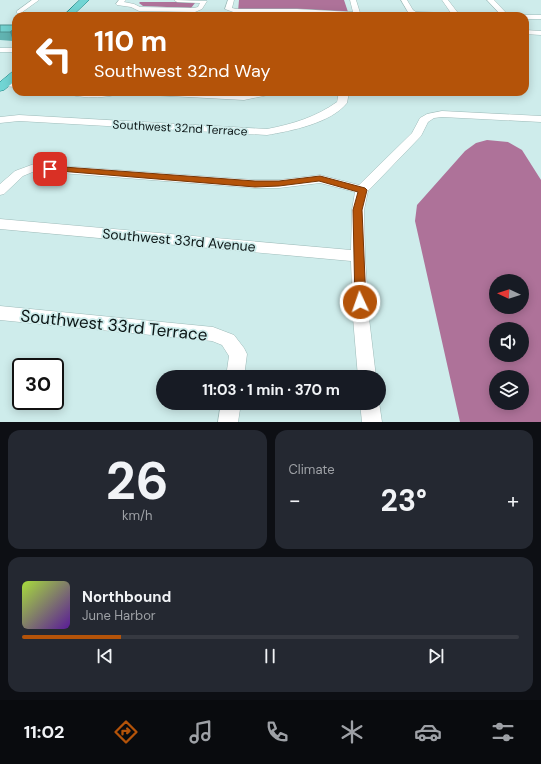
<!DOCTYPE html>
<html lang="en">
<head>
<meta charset="utf-8">
<style>
  body { margin:0; font-family:"DM Sans",sans-serif; background:#242831; color:#f1f3f6; height:100vh; display:flex; flex-direction:column; font-size:15px; white-space:nowrap }
  * { box-sizing:border-box; margin:0 }
  p { font-size:13px; color:#9ea1a6 }
  .icon { flex:none; width:22px; height:22px; fill:none; stroke:currentColor; stroke-width:2; stroke-linecap:round; stroke-linejoin:round }
  .map { position:relative; height:422px; overflow:hidden }
  .details { display:flex; flex-direction:column; gap:8px; padding:8px; background:#0d0f14; flex:1 }
  .details>* { flex:none }
  .top-card { position:absolute; left:12px; top:12px; width:517px; height:84px; border-radius:12px; box-shadow:0 2px 10px #0003; background:#b45309; color:#fff; overflow:hidden }
  .needle { width:26px; rotate:274deg }
  .tools { position:absolute; left:489px; top:274px; display:grid; gap:8px }
  .tools a { display:grid; place-items:center; width:40px; height:40px; border-radius:50%; background:#171b24; box-shadow:0 2px 10px #0003; font-size:20px }
  .speed { position:absolute; left:12px; top:358px; display:flex; gap:8px; font-size:20px; font-weight:700; text-align:center }
  .speed>* { display:grid; place-content:center; width:52px; height:52px; border-radius:50%; background:#171b24; box-shadow:0 2px 10px #0003; line-height:1 }
  .speed .limit { border:2px solid #111; border-radius:6px; background:#fff; color:#111 }
  .pin { position:absolute; display:grid; place-items:center; width:34px; height:34px; color:#fff; margin:-17px; border-radius:8px; box-shadow:0 2px 6px #0006 }
  .me { position:absolute; width:44px; margin:-22px; rotate:357deg; stroke-linejoin:round; filter:drop-shadow(0 0 3px #0008) }
  .turn { display:flex; align-items:center; gap:14px; height:84px; padding:0 16px; font-size:18px }
  .turn .icon { width:52px; height:52px; stroke-width:2.5 }
  .turn b { display:block; font-size:28px; line-height:34px }
  .big { font-size:30px; font-weight:700; line-height:1.1 }
  .details .card { flex:1; display:flex; flex-direction:column; justify-content:center; gap:6px; min-width:0; padding:0 14px; border-radius:12px; background:#242831 }
  .details .dial { align-items:center; gap:0 }
  .dial b { font-size:52px; line-height:1 }
  .song { display:flex; align-items:center; gap:12px }
  .cover { width:48px; height:48px; border-radius:6px; background:linear-gradient(135deg,hsl(80 70% 55%),hsl(270 70% 35%)) }
  .played { height:4px; border-radius:2px; background:linear-gradient(90deg,#b45309 20%,#363941 20%) }
  .keys { display:flex; justify-content:space-around; direction:ltr }
  .heat { display:flex; justify-content:space-between; align-items:center; font-size:22px; direction:ltr }
  .details .tiles { flex:1; display:grid; gap:8px; grid-template-columns:1fr 1fr }
  .card:last-child { grid-column:span 2 }
  .trip { position:absolute; left:156px; top:370px; width:230px; height:40px; border-radius:20px; background:#171b24; box-shadow:0 2px 10px #0003; font-weight:700; line-height:40px; text-align:center }
  .dock { display:flex; height:64px; justify-content:space-around; align-items:center; background:#090b0e; color:#9ea1a6 }
  .dock .icon { width:28px; height:28px }
  .dock .on { color:#b45309 }
  .dock b { font-size:18px; color:#f1f3f6 }
  .map>svg:first-child { display:block }
</style>
</head>
<body>
<div class="map">
<svg width="541" height="422" viewBox="0 0 541 422">
  <rect width="100%" height="100%" fill="#ceeceb"/>
  <g fill="#ae7299" fill-rule="evenodd">
    <path d="M 239,0 L 344,0 L 348,12 L 345,16 L 243,16 L 238,12 Z"/>
    <path d="M 140,2 L 188,2 L 195,3 L 191,8 L 143,6 L 139,3 Z"/>
    <path d="M 487,140 L 508,142 L 522,150 L 541,180 L 541,422 L 460,422 L 415,221 L 417,205 L 465,151 L 476,143 ZM 496,281 L 522,281 L 522,307 L 496,307 ZM 496,329 L 522,329 L 522,355 L 496,355 ZM 496,377 L 522,377 L 522,403 L 496,403 Z"/>
  </g>
  <g fill="none" stroke-linecap="round" stroke-linejoin="round">
    <g stroke="#9ebbb9" stroke-width="1">
      <g id="minor">
        <path d="M 32,0 L 39,0 L 21,13 L 17,13 L 17,11 Z"/>
        <path d="M 119,0 L 126,0 L 124,2 L 134,4 L 140,7 L 194,8 L 198,7 L 200,3 L 177,2 L 174,0 L 207,1 L 202,9 L 195,12 L 139,11 L 131,7 L 117,5 L 116,4 Z"/>
        <path d="M 228,0 L 234,0 L 232,8 L 236,9 L 297,9 L 353,12 L 350,0 L 356,0 L 361,16 L 297,13 L 236,13 L 225,9 Z"/>
        <path d="M 401,0 L 407,0 L 413,10 L 416,12 L 451,13 L 442,0 L 448,0 L 458,13 L 490,14 L 493,16 L 415,16 L 408,12 Z"/>
        <path d="M 487,0 L 494,0 L 509,16 L 502,16 Z"/>
        <path d="M 525,15 L 541,15 L 541,19 L 525,19 L 525,16 L 522,16 Z"/>
        <path d="M 525,30 L 541,31 L 541,35 L 525,34 Z"/>
        <rect x="0" y="48" width="16" height="4"/>
        <path d="M 5,81 L 16,81 L 16,87 L 2,86 L 1,84 Z"/>
        <path d="M 65,92 L 121,92 C 113,99 73,99 65,92 Z"/>
        <path d="M 146,92 L 203,92 L 244,94 L 256,92 L 275,92 L 273,94 L 244,100 L 151,95 Z"/>
        <path d="M 339,92 L 349,92 L 347,103 C 331,123 291,131 267,135 L 19,121 L 0,123 L 0,117 L 19,115 L 267,129 C 293,124 316,117 337,102 Z"/>
        <path d="M 442,111 L 541,116 L 541,122 L 442,117 L 434,118 L 428,122 L 421,136 L 368,191 L 364,210 L 365,256 L 369,318 L 376,377 L 358,377 L 353,318 L 351,261 L 0,229 L 0,219 L 351,250 L 352,210 L 355,192 L 320,183 L 279,188 L 255,188 L 35,171 L 23,176 L 4,194 L 0,195 L 0,184 L 15,171 L 34,164 L 255,180 L 279,180 L 320,175 L 359,185 L 412,133 L 420,118 L 427,114 Z"/>
        <path d="M 0,306 L 213,327 L 234,335 L 244,348 L 247,354 L 244,377 L 226,377 L 229,356 L 222,345 L 212,341 L 0,320 Z"/>
        <path d="M 379,402 L 382,422 L 362,422 L 360,403 L 379,403 Z"/>
        <path d="M 221,403 L 241,403 L 238,422 L 218,422 Z"/>
      </g>
    </g>
    <g stroke="#10807f" stroke-width="1">
      <g id="major">
        <path d="M 80,0 L 89,0 L 72,16 L 63,16 Z"/>
        <path d="M 16,71 L 16,80 L 4,90 L 0,91 L 0,82 L 12,72 Z"/>
      </g>
    </g>
    <use href="#minor" fill="#fff" fill-rule="evenodd"/>
    <use href="#major" fill="#71d5d4" fill-rule="evenodd"/>
  </g>
  <path fill="#61b3b1" d="M 0,25 L 16,25 L 16,39 L 13,41 L 0,40 Z"/>
  <path fill="#4f9290" d="M 16,27 L 16,39 L 13,41 L 10,32 Z"/>
  <g fill="#71d0ce" stroke="#4f9290">
    <path d="M 108,15 L 133,16 L 107,16 Z"/>
    <path d="M 0,25 L 16,25 L 16,27 L 10,32 L 0,32 Z"/>
  </g>
  <path fill="#b45309" stroke="#753606" d="M 50,166 L 255,181 L 279,181 L 320,176 L 365,188 L 367,190 L 362,210 L 366,302 L 364,306 L 360,307 L 356,306 L 355,302 L 353,210 L 358,192 L 319,181 L 279,186 L 255,187 L 47,170 L 47,167 Z"/>
  <g text-anchor="middle" stroke-width="3.5" stroke-linejoin="round" paint-order="stroke">
    <g font-size="12" fill="#0c1616" stroke="#ceeceb">
      <text transform="translate(180 128) rotate(3)" y="4">Southwest 32nd Terrace</text>
    </g>
    <g font-size="14" fill="#0c1616" stroke="#ceeceb">
      <text transform="translate(179 240) rotate(5)" y="5">Southwest 33rd Avenue</text>
    </g>
    <g font-size="17" fill="#0c1616" stroke="#ceeceb">
      <text transform="translate(114 325) rotate(6)" y="6">Southwest 33rd Terrace</text>
    </g>
  </g>
</svg>
<div class="tools">
<a><svg class="needle" viewBox="-14 -14 28 28"><path d="M0-13l5 13h-10z" fill="#e53935"/><path d="M0 13l5-13h-10z" fill="#9ea1a6"/></svg></a>
<a><svg class="icon" aria-label="sound" viewBox="0 0 24 24"><path d="M4 9h4l5-4v14l-5-4H4zM17 9q2 3 0 6"/></svg></a>
<a><svg class="icon" aria-label="layers" viewBox="0 0 24 24"><path d="M12 4l9 5-9 5-9-5zM3 14l9 5 9-5"/></svg></a>
</div>
<div class="speed"><div class="limit">30</div></div>
<div class="pin" style="left:50px;top:169px;background:#d93025"><svg class="icon" aria-label="arrive" viewBox="0 0 24 24"><path d="M6 21V4h12l-3 4 3 4H6"/></svg></div>
<svg class="me" style="left:360px;top:302px" viewBox="-20 -20 40 40"><circle r="17" fill="#b45309" stroke="#fff" stroke-width="3"/><path d="M0-11L8 9 0 5-8 9z" fill="#fff"/></svg>
<div class="trip">11:03 · 1 min · 370 m</div>
<div class="top-card">
<div class="turn"><svg class="icon" aria-label="left" viewBox="0 0 24 24"><path d="M17 20v-9H6M10 6l-5 5 5 5"/></svg><div><b>110 m</b>Southwest 32nd Way</div></div>
</div>
</div>
<section class="details">
<div class="tiles">
<div class="card dial"><b>26</b><p>km/h</p></div>
<div class="card"><p>Climate</p>
<div class="heat"><a>−</a><b class="big">23°</b><a>+</a></div>
</div>
<div class="card">
<div class="song"><i class="cover"></i><div><b>Northbound</b><p>June Harbor</p></div></div>
<div class="played"></div>
<div class="keys"><svg class="icon" aria-label="previous" viewBox="0 0 24 24"><path d="M18 5L8 12l10 7zM5 5v14"/></svg><svg class="icon" aria-label="pause" viewBox="0 0 24 24"><path d="M8 5v14M16 5v14"/></svg><svg class="icon" aria-label="next" viewBox="0 0 24 24"><path d="M6 5l10 7-10 7zM19 5v14"/></svg></div>
</div>
</div>
</section>
<nav class="dock">
<b>11:02</b>
<svg class="icon on" aria-label="directions" viewBox="0 0 24 24"><path d="M12 3l9 9-9 9-9-9zM9 14v-3h6M13 9l2 2-2 2"/></svg>
<svg class="icon" aria-label="music" viewBox="0 0 24 24"><path d="M9 18V5l10-2v13"/><circle cx="6" cy="18" r="3"/><circle cx="16" cy="16" r="3"/></svg>
<svg class="icon" aria-label="phone" viewBox="0 0 24 24"><path d="M5 4h4l2 5-3 2q2 4 5 5l2-3 5 2v4C11 20 4 13 5 4z"/></svg>
<svg class="icon" aria-label="climate" viewBox="0 0 24 24"><path d="M12 3v18M4 7l16 10M4 17L20 7"/></svg>
<svg class="icon" aria-label="car" viewBox="0 0 24 24"><path d="M5 17H2v-5l4-1 3-4h7l3 4 3 1v5h-3M9 17h6M6 11h13"/><circle cx="7" cy="17" r="2"/><circle cx="17" cy="17" r="2"/></svg>
<svg class="icon" aria-label="filters" viewBox="0 0 24 24"><path d="M4 7h16M4 17h16"/><circle cx="9" cy="7" r="2"/><circle cx="15" cy="17" r="2"/></svg>
</nav>
</body>
</html>
